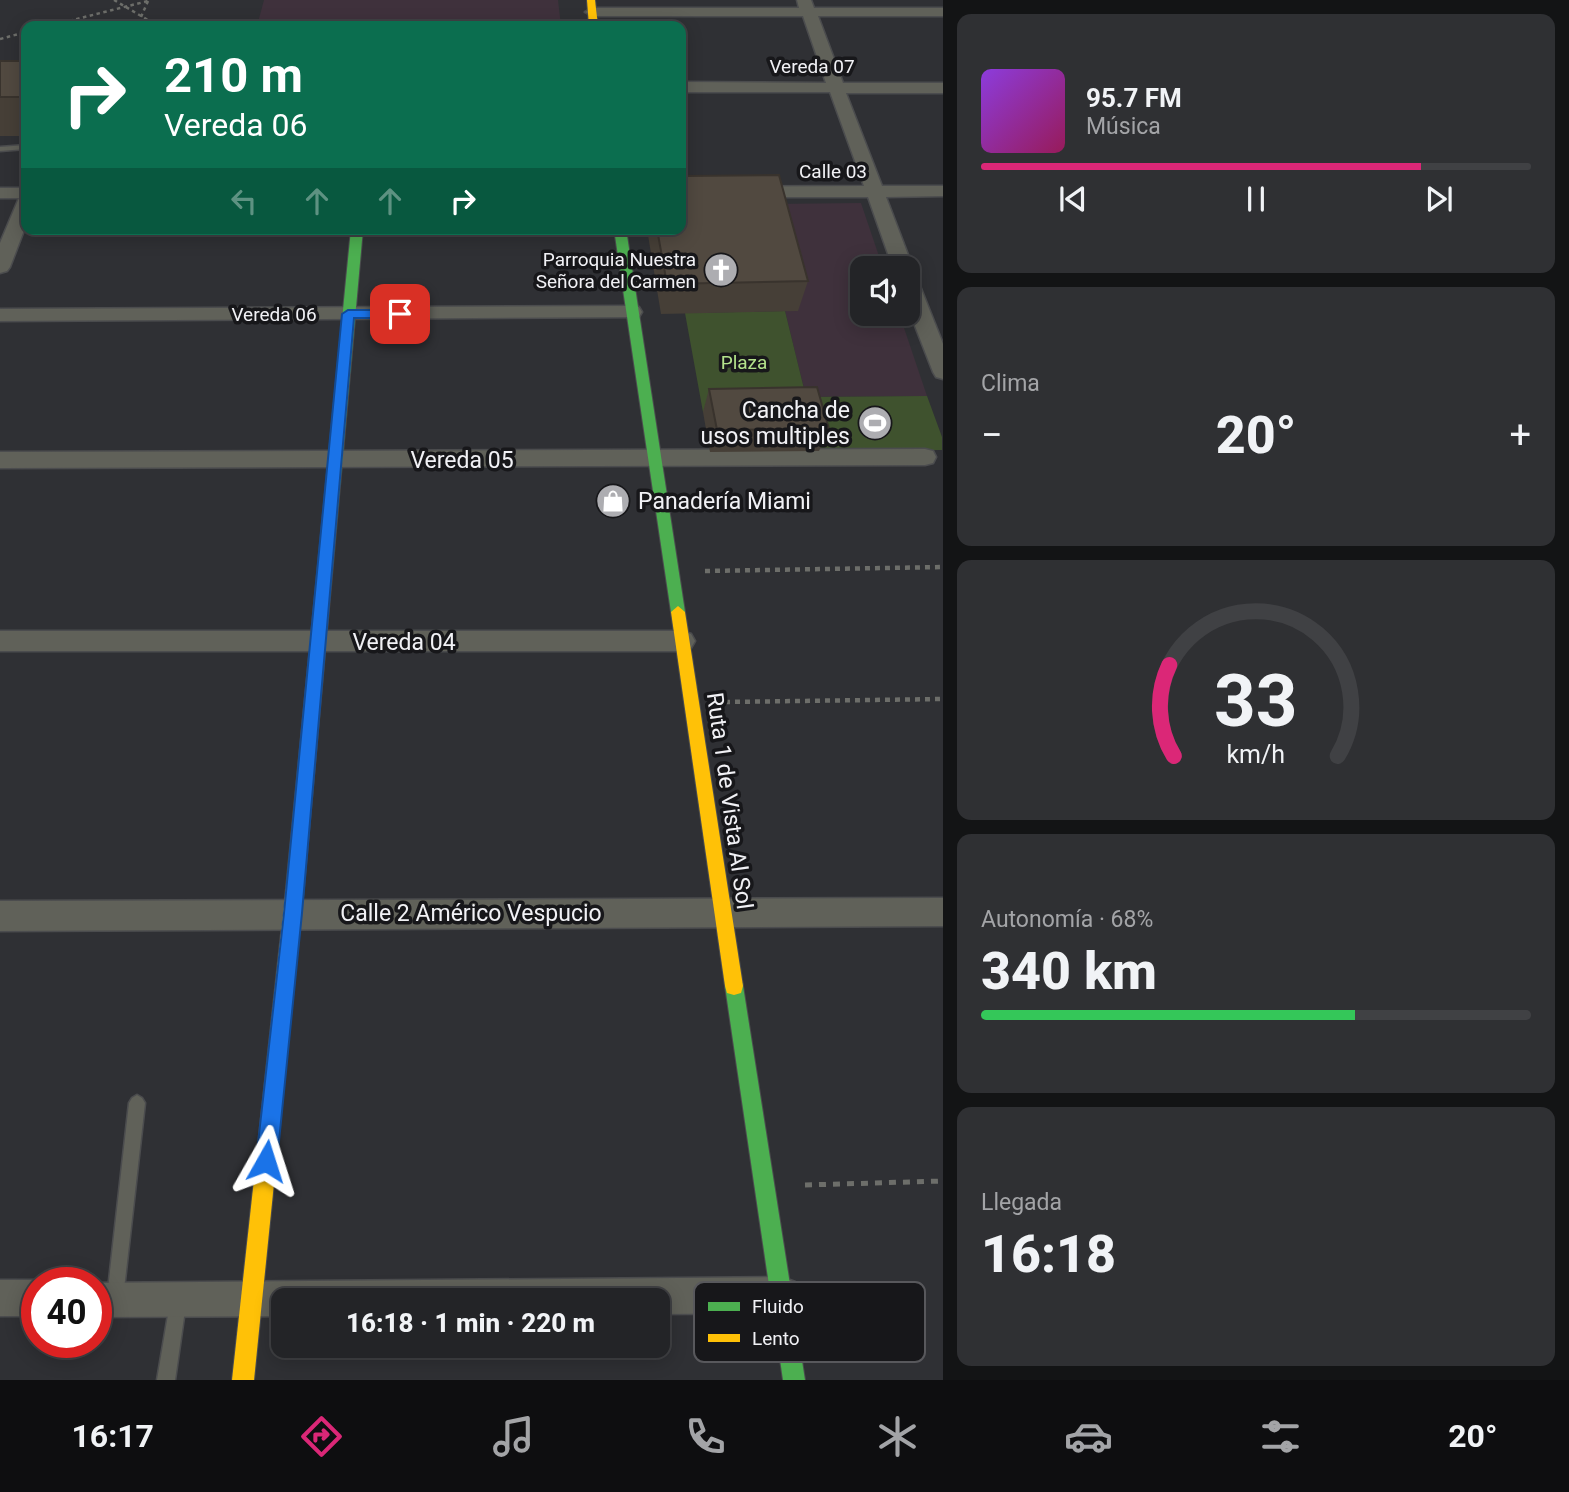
<!DOCTYPE html>
<html lang="es">
<head>
<meta charset="utf-8">
<style>
  body { margin:0; font-family:Roboto,sans-serif; background:#2f3033; color:#f1f3f6; height:100vh; display:flex; flex-direction:column; font-size:26px; white-space:nowrap }
  * { box-sizing:border-box; margin:0 }
  p { font-size:23px; color:#a3a4a7 }
  .icon { flex:none; width:38px; height:38px; fill:none; stroke:currentColor; stroke-width:2; stroke-linecap:round; stroke-linejoin:round }
  .map { position:relative; flex:1; overflow:hidden }
  .details { display:flex; flex-direction:column; gap:14px; padding:14px; background:#131415; width:626px }
  .details>* { flex:none }
  .hud { position:absolute; left:21px; top:21px; width:665px; height:214px; border-radius:14px; box-shadow:0 4px 18px #0003,0 0 0 2px #404144; background:#0b6e4f; color:#fff; overflow:hidden }
  .fabs { position:absolute; left:850px; top:256px; display:grid; gap:14px }
  .fabs a { display:grid; place-items:center; width:70px; height:70px; border-radius:14px; background:#232427; box-shadow:0 4px 18px #0003,0 0 0 2px #404144; font-size:35px }
  .speed { position:absolute; left:21px; top:1267px; display:flex; gap:14px; font-size:35px; font-weight:700; text-align:center }
  .speed>* { display:grid; place-content:center; width:91px; height:91px; border-radius:50%; background:#232427; box-shadow:0 4px 18px #0003,0 0 0 2px #404144; line-height:1 }
  .speed .limit { border:10px solid #d22; background:#fff; color:#111 }
  .pin { position:absolute; display:grid; place-items:center; width:60px; height:60px; color:#fff; margin:-30px; border-radius:14px; box-shadow:0 4px 10px #0006 }
  .me { position:absolute; width:77px; margin:-38px; rotate:6deg; stroke-linejoin:round; filter:drop-shadow(0 0 5px #0008) }
  .turn { display:flex; align-items:center; gap:24px; height:147px; padding:0 28px; font-size:32px }
  .turn .icon { width:91px; height:91px; stroke-width:2.5 }
  .turn b { display:block; font-size:49px; line-height:60px }
  .lanes { display:flex; align-items:center; height:66px; padding:0 28px; background:#0003; justify-content:center; gap:35px; direction:ltr }
  .lanes .off { opacity:.35 }
  .big { font-size:52px; font-weight:800; line-height:1.1 }
  .details .widget { flex:1; display:flex; flex-direction:column; justify-content:center; gap:10px; min-width:0; padding:0 24px; border-radius:14px; background:#2f3033 }
  .details .dial { align-items:center; gap:0 }
  .dial svg { height:182px; overflow:visible; fill:none; stroke:#404144; stroke-width:7; stroke-linecap:round; text-anchor:middle }
  .dial text { fill:#f1f3f6; stroke:none }
  .song { display:flex; align-items:center; gap:21px }
  .cover { width:84px; height:84px; border-radius:10px; background:linear-gradient(135deg,hsl(270 70% 55%),hsl(330 70% 35%)) }
  .played { height:7px; border-radius:4px; background:linear-gradient(90deg,#db2777 80%,#404144 80%) }
  .keys { display:flex; justify-content:space-around; direction:ltr }
  .heat { display:flex; justify-content:space-between; align-items:center; font-size:38px; direction:ltr }
  .charge { height:10px; border-radius:5px; background:linear-gradient(90deg,#34c759 68%,#404144 0) }
  .trip { position:absolute; left:271px; top:1288px; width:399px; height:70px; border-radius:14px; background:#232427; box-shadow:0 4px 18px #0003,0 0 0 2px #404144; font-weight:800; line-height:70px; text-align:center }
  .dock { display:flex; height:112px; justify-content:space-around; align-items:center; background:#0e0e10; color:#a3a4a7 }
  .dock .icon { width:49px; height:49px }
  .dock .selected { color:#db2777 }
  .dock b { font-size:32px; color:#f1f3f6 }
  main { display:flex; flex:1; min-height:0 }
  .map>svg:first-child { display:block }
</style>
</head>
<body>
<main>
<div class="map">
<svg width="943" height="1380" viewBox="0 0 943 1380">
  <rect width="100%" height="100%" fill="#2f3034"/>
  <g fill="#3f313c">
    <path d="M 264,0 L 558,0 L 561,26 L 257,26 Z"/>
    <path d="M 861,203 L 883,268 L 863,268 L 863,313 L 899,313 L 927,396 L 806,397 L 785,311 L 797,311 L 771,204 Z"/>
  </g>
  <path fill="#3f522e" d="M 785,311 L 806,397 L 927,396 L 942,437 L 942,450 L 819,451 L 703,412 L 685,313 Z"/>
  <g fill="none" stroke-linecap="round" stroke-linejoin="round">
    <g stroke="#4b4c4e" stroke-width="3">
      <g id="lane">
        <path d="M 26,145 L 26,149 L 0,151 L 0,147 Z"/>
        <path d="M 673,277 L 678,280 L 676,282 L 628,285 L 623,282 L 628,279 Z"/>
        <path d="M 137,1095 L 142,1098 L 145,1103 L 123,1298 L 121,1304 L 115,1306 L 109,1304 L 107,1298 L 129,1103 L 132,1098 Z"/>
        <path d="M 178,1295 L 184,1297 L 186,1303 L 175,1380 L 157,1380 L 170,1303 L 172,1297 Z"/>
      </g>
    </g>
    <g stroke="#4b4c4e" stroke-width="3">
      <g id="street">
        <path d="M 797,0 L 811,0 L 814,8 L 943,8 L 943,16 L 818,16 L 843,83 L 943,83 L 943,93 L 846,93 L 882,186 L 943,186 L 943,196 L 886,197 L 913,268 L 910,272 L 908,268 L 893,268 L 868,197 L 681,197 L 681,187 L 864,186 L 830,92 L 681,92 L 681,82 L 826,83 L 803,16 L 592,16 L 585,12 L 592,8 L 799,8 Z"/>
        <path d="M 0,188 L 26,188 L 26,225 L 10,267 L 7,271 L 0,273 L 0,243 L 19,198 L 0,198 Z"/>
        <path d="M 908,275 L 915,277 L 918,281 L 943,344 L 943,379 L 936,377 L 933,372 L 908,308 Z"/>
        <path d="M 632,306 L 639,307 L 642,312 L 639,317 L 0,321 L 0,309 Z"/>
        <path d="M 925,449 L 933,451 L 936,457 L 933,463 L 925,465 L 0,468 L 0,452 Z"/>
        <path d="M 0,631 L 682,631 L 691,634 L 695,641 L 691,648 L 682,651 L 0,651 Z"/>
        <path d="M 943,898 L 943,926 L 0,931 L 0,901 Z"/>
        <path d="M 782,1277 L 795,1282 L 800,1295 L 795,1308 L 782,1313 L 658,1314 L 658,1300 L 284,1300 L 284,1316 L 96,1317 L 96,1283 L 91,1283 Z"/>
        <path d="M 0,1280 L 37,1280 L 44,1283 L 37,1283 L 37,1316 L 0,1316 Z"/>
      </g>
    </g>
    <g stroke="#4b4c4e" stroke-width="2">
      <g id="fast">
        <path d="M 351,229 L 363,229 L 304,888 L 301,894 L 295,896 L 289,894 L 286,888 Z"/>
        <path d="M 614,229 L 626,229 L 685,612 L 678,618 L 671,612 Z"/>
        <path d="M 734,977 L 741,979 L 743,986 L 805,1380 L 783,1380 L 725,986 L 727,979 Z"/>
      </g>
    </g>
    <g stroke="#4b4c4e" stroke-width="2">
      <g id="slow">
        <path d="M 587,0 L 595,0 L 598,26 L 589,26 Z"/>
        <path d="M 678,606 L 685,612 L 743,986 L 741,993 L 734,995 L 727,993 L 725,986 L 671,612 Z"/>
        <path d="M 295,880 L 301,882 L 304,888 L 254,1380 L 232,1380 L 286,888 L 289,882 Z"/>
      </g>
    </g>
    <g stroke="#6d6e6a" stroke-width="2.5" stroke-dasharray="3.5 3.5" stroke-linecap="butt">
      <path d="M 114,0 L 158,26"/>
      <path d="M 141,17 L 148,1"/>
      <path d="M 49,26 L 148,1"/>
      <path d="M 0,39 L 26,32"/>
    </g>
    <g stroke="#6d6e6a" stroke-width="4.5" stroke-dasharray="5 5" stroke-linecap="butt">
      <path d="M 705,571 L 943,567"/>
      <path d="M 725,702 L 943,699"/>
    </g>
    <path stroke="#6d6e6a" stroke-width="5" stroke-dasharray="7 7" stroke-linecap="butt" d="M 805,1185 L 943,1181"/>
    <use href="#lane" fill="#606159" fill-rule="evenodd"/>
    <use href="#street" fill="#606159" fill-rule="evenodd"/>
    <use href="#fast" fill="#4caf50" fill-rule="evenodd"/>
    <use href="#slow" fill="#ffc107" fill-rule="evenodd"/>
  </g>
  <g fill="#463f37">
    <rect x="0" y="61" width="26" height="75"/>
    <path d="M 647,229 L 681,229 L 808,281 L 798,311 L 661,314 Z"/>
    <path d="M 709,389 L 829,429 L 819,451 L 710,452 L 703,412 Z"/>
  </g>
  <g fill="#514940" stroke="#39332d" stroke-width="2">
    <rect x="0" y="61" width="26" height="36"/>
    <path d="M 779,175 L 808,281 L 667,284 L 657,229 L 681,229 L 681,176 Z"/>
    <path d="M 817,387 L 829,429 L 717,430 L 709,389 Z"/>
  </g>
  <path fill="#1a73e8" stroke="#114b97" stroke-width="2" d="M 348,310 L 400,310 L 406,314 L 400,318 L 354,318 L 302,913 L 277,1161 L 273,1169 L 266,1172 L 259,1169 L 256,1161 L 284,913 L 342,314 Z"/>
  <defs>
    <g id="church-disc" transform="scale(1.75)"><circle r="9.5" fill="#adadb1" stroke="#17171a"/><path d="M-1.2-6h2.4v3.5h3.3v2.4h-3.3V6h-2.4V-.1h-3.3v-2.4h3.3Z" fill="#fff"/></g>
    <g id="stadium-disc" transform="scale(1.75)"><circle r="9.5" fill="#adadb1" stroke="#17171a"/><path d="M0-5a6.5 5 0 1 0 0 10a6.5 5 0 1 0 0-10ZM-3.5-1.8h7v3.6h-7Z" fill="#fff"/></g>
    <g id="shop-disc" transform="scale(1.75)"><circle r="9.5" fill="#adadb1" stroke="#17171a"/><path d="M-5-2.5h2.3a2.7 3.5 0 0 1 5.4 0H5L5.5 6h-11ZM-1.5-2.5h3a1.5 2.3 0 0 0-3 0Z" fill="#fff"/></g>
  </defs>
  <g fill-rule="evenodd">
    <use href="#church-disc" x="721" y="270"/>
    <use href="#stadium-disc" x="875" y="423"/>
    <use href="#shop-disc" x="613" y="501"/>
  </g>
  <g text-anchor="middle" stroke-width="7" stroke-linejoin="round" paint-order="stroke">
    <g font-size="19" fill="#f1f1f5" stroke="#17171a">
      <text x="812" y="73">Vereda 07</text>
      <text x="833" y="178">Calle 03</text>
      <text x="274" y="321">Vereda 06</text>
    </g>
    <g font-size="19" fill="#f1f1f5" stroke="#17171a" text-anchor="end">
      <text x="696" y="266">Parroquia Nuestra<tspan x="696" dy="22">Señora del Carmen</tspan></text>
    </g>
    <g font-size="19" fill="#b3e28b" stroke="#17171a">
      <text x="744" y="369">Plaza</text>
    </g>
    <g font-size="23" fill="#f1f1f5" stroke="#17171a" text-anchor="end">
      <text x="850" y="418">Cancha de<tspan x="850" dy="26">usos multiples</tspan></text>
      <text x="638" y="509" text-anchor="start">Panadería Miami</text>
    </g>
    <g font-size="23" fill="#f1f1f5" stroke="#17171a">
      <text x="462" y="468">Vereda 05</text>
      <text x="404" y="650">Vereda 04</text>
      <text transform="translate(730 801) rotate(82)" y="8">Ruta 1 de Vista Al Sol</text>
      <text x="471" y="921">Calle 2 Américo Vespucio</text>
    </g>
  </g>
  <rect x="694" y="1282" width="231" height="80" rx="10" fill="#17171a" stroke="#58585c" stroke-width="2"/>
  <rect x="708" y="1302" width="32" height="9" fill="#4caf50"/>
  <rect x="708" y="1334" width="32" height="8" fill="#ffc107"/>
  <g font-size="19" fill="#f1f1f5">
    <text x="752" y="1313">Fluido</text>
    <text x="752" y="1345">Lento</text>
  </g>
</svg>
<div class="fabs">
<a><svg class="icon" aria-label="sound" viewBox="0 0 24 24"><path d="M4 9h4l5-4v14l-5-4H4zM17 9q2 3 0 6"/></svg></a>
</div>
<div class="speed"><div class="limit">40</div></div>
<div class="pin" style="left:400px;top:314px;background:#d93025"><svg class="icon" aria-label="arrive" viewBox="0 0 24 24"><path d="M6 21V4h12l-3 4 3 4H6"/></svg></div>
<svg class="me" style="left:266px;top:1161px" viewBox="-20 -20 40 40"><path d="M0-17L14 15 0 8-14 15z" fill="#1a73e8" stroke="#fff" stroke-width="4"/></svg>
<div class="trip">16:18 · 1 min · 220 m</div>
<div class="hud">
<div class="turn"><svg class="icon" aria-label="right" viewBox="0 0 24 24"><path d="M7 20v-9h11M14 6l5 5-5 5"/></svg><div><b>210 m</b>Vereda 06</div></div>
<div class="lanes"><svg class="icon off" aria-label="left" viewBox="0 0 24 24"><path d="M17 20v-9H6M10 6l-5 5 5 5"/></svg><svg class="icon off" aria-label="ahead" viewBox="0 0 24 24"><path d="M12 20V5M6 11l6-6 6 6"/></svg><svg class="icon off" aria-label="ahead" viewBox="0 0 24 24"><path d="M12 20V5M6 11l6-6 6 6"/></svg><svg class="icon" aria-label="right" viewBox="0 0 24 24"><path d="M7 20v-9h11M14 6l5 5-5 5"/></svg></div>
</div>
</div>
<section class="details">
<div class="widget">
<div class="song"><i class="cover"></i><div><b>95.7 FM</b><p>Música</p></div></div>
<div class="played"></div>
<div class="keys"><svg class="icon" aria-label="previous" viewBox="0 0 24 24"><path d="M18 5L8 12l10 7zM5 5v14"/></svg><svg class="icon" aria-label="pause" viewBox="0 0 24 24"><path d="M8 5v14M16 5v14"/></svg><svg class="icon" aria-label="next" viewBox="0 0 24 24"><path d="M6 5l10 7-10 7zM19 5v14"/></svg></div>
</div>
<div class="widget"><p>Clima</p>
<div class="heat"><a>−</a><b class="big">20°</b><a>+</a></div>
</div>
<div class="widget dial"><svg viewBox="0 0 100 80">
<path d="M14 69A42 42 0 1 1 86 69"/>
<path d="M14 69A42 42 0 0 1 12 29" stroke="#db2777"/>
<text x="50" y="56" font-size="32" font-weight="700">33</text>
<text x="50" y="72" font-size="11">km/h</text>
</svg></div>
<div class="widget"><p>Autonomía · 68%</p><b class="big">340 km</b><div class="charge"></div></div>
<div class="widget"><p>Llegada</p><b class="big">16:18</b></div>
</section>
</main>
<nav class="dock">
<b>16:17</b>
<svg class="icon selected" aria-label="directions" viewBox="0 0 24 24"><path d="M12 3l9 9-9 9-9-9zM9 14v-3h6M13 9l2 2-2 2"/></svg>
<svg class="icon" aria-label="music" viewBox="0 0 24 24"><path d="M9 18V5l10-2v13"/><circle cx="6" cy="18" r="3"/><circle cx="16" cy="16" r="3"/></svg>
<svg class="icon" aria-label="phone" viewBox="0 0 24 24"><path d="M5 4h4l2 5-3 2q2 4 5 5l2-3 5 2v4C11 20 4 13 5 4z"/></svg>
<svg class="icon" aria-label="climate" viewBox="0 0 24 24"><path d="M12 3v18M4 7l16 10M4 17L20 7"/></svg>
<svg class="icon" aria-label="car" viewBox="0 0 24 24"><path d="M5 17H2v-5l4-1 3-4h7l3 4 3 1v5h-3M9 17h6M6 11h13"/><circle cx="7" cy="17" r="2"/><circle cx="17" cy="17" r="2"/></svg>
<svg class="icon" aria-label="filters" viewBox="0 0 24 24"><path d="M4 7h16M4 17h16"/><circle cx="9" cy="7" r="2"/><circle cx="15" cy="17" r="2"/></svg>
<b>20°</b>
</nav>
</body>
</html>
